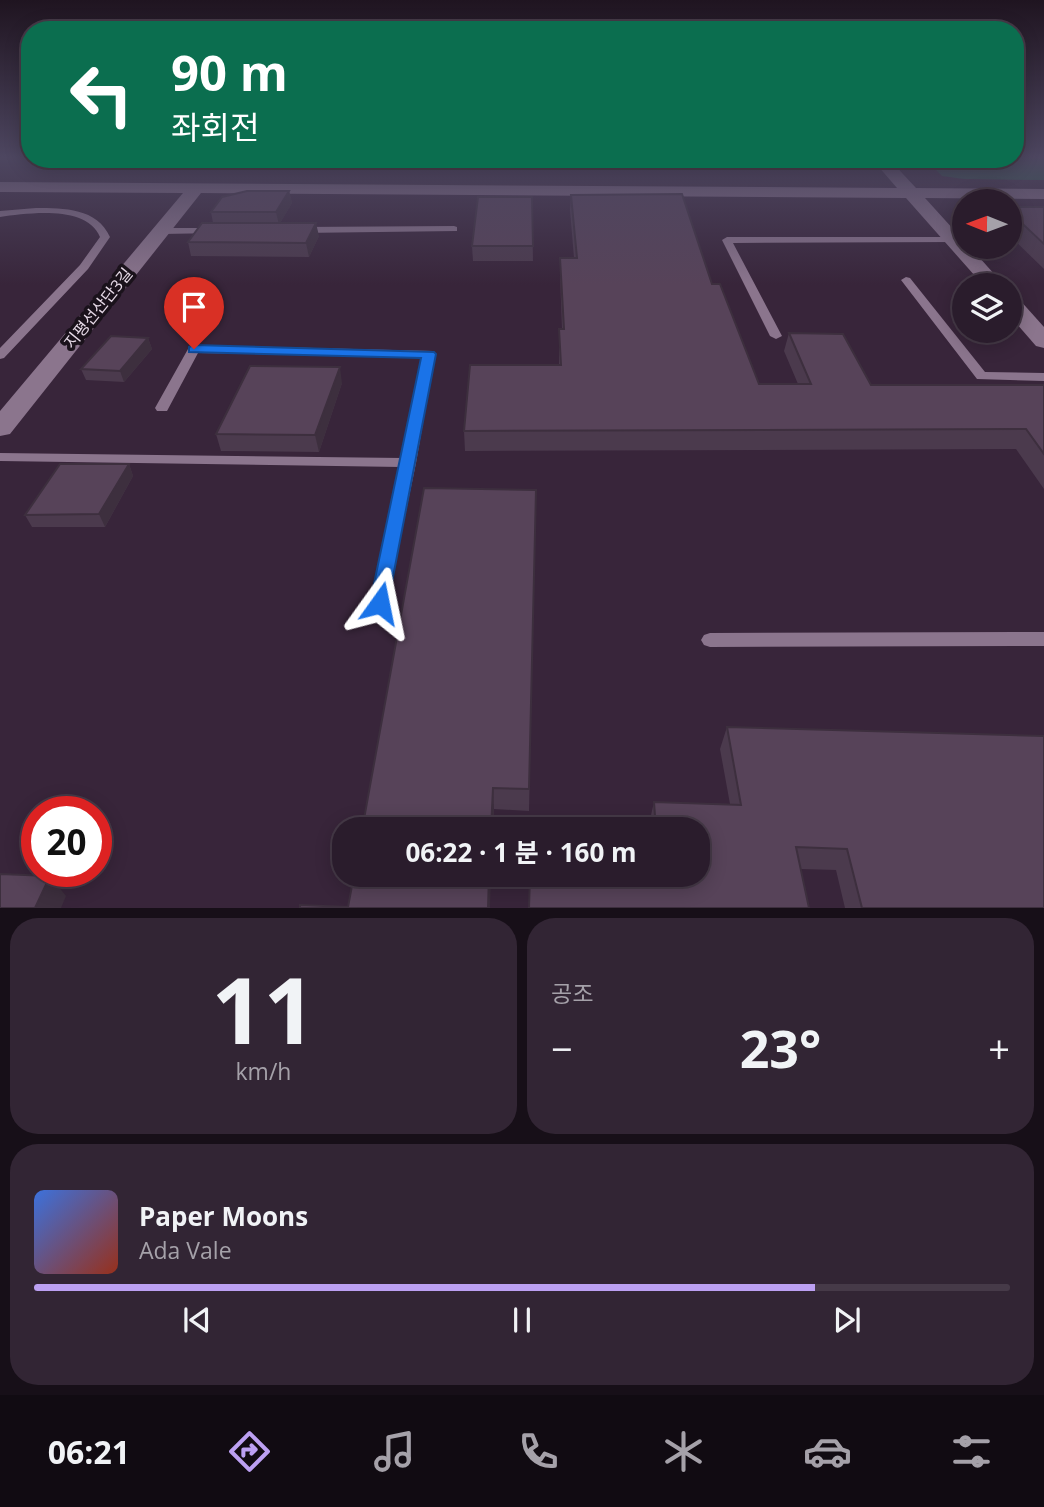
<!DOCTYPE html>
<html lang="ko">
<head>
<meta charset="utf-8">
<style>
  body { margin:0; font-family:"Open Sans","Noto Sans KR",sans-serif; background:#322534; color:#f1f3f6; height:100vh; display:flex; flex-direction:column; font-size:26px; white-space:nowrap }
  * { box-sizing:border-box; margin:0 }
  p { font-size:23px; color:#a5a1a9 }
  .icon { flex:none; width:38px; height:38px; fill:none; stroke:currentColor; stroke-width:2; stroke-linecap:round; stroke-linejoin:round }
  .map { position:relative; height:908px; overflow:hidden }
  .sheet { display:flex; flex-direction:column; gap:10px; padding:10px; background:#170f18; flex:1 }
  .sheet>* { flex:none }
  .banner { position:absolute; left:21px; top:21px; width:1003px; height:147px; border-radius:28px; box-shadow:0 4px 18px #0003,0 0 0 2px #463a48; background:#0b6e4f; color:#fff; overflow:hidden }
  .needle { width:46px; rotate:271deg }
  .fabs { position:absolute; left:952px; top:189px; display:grid; gap:14px }
  .fabs a { display:grid; place-items:center; width:70px; height:70px; border-radius:50%; background:#2a1c2c; box-shadow:0 4px 18px #0003,0 0 0 2px #463a48; font-size:35px }
  .speed { position:absolute; left:21px; top:796px; display:flex; gap:14px; font-size:35px; font-weight:700; text-align:center }
  .speed>* { display:grid; place-content:center; width:91px; height:91px; border-radius:50%; background:#2a1c2c; box-shadow:0 4px 18px #0003,0 0 0 2px #463a48; line-height:1 }
  .speed .limit { border:10px solid #d22; background:#fff; color:#111 }
  .pin { position:absolute; display:grid; place-items:center; width:60px; height:60px; color:#fff; margin:-72px -30px; border-radius:50% 50% 50% 0; rotate:-45deg; box-shadow:0 0 7px #0007 }
  .pin .icon { rotate:45deg }
  .me { position:absolute; width:77px; margin:-38px; rotate:12deg; stroke-linejoin:round; filter:drop-shadow(0 0 5px #0008) }
  .turn { display:flex; align-items:center; gap:24px; height:147px; padding:0 35px; font-size:32px }
  .turn .icon { width:91px; height:91px; stroke-width:2.5 }
  .turn b { display:block; font-size:49px; line-height:60px }
  .big { font-size:52px; font-weight:700; line-height:1.1 }
  .sheet .widget { flex:1; display:flex; flex-direction:column; justify-content:center; gap:10px; min-width:0; padding:0 24px; border-radius:28px; background:#322534 }
  .sheet .dial { align-items:center; gap:0 }
  .dial b { font-size:91px; line-height:1 }
  .song { display:flex; align-items:center; gap:21px }
  .cover { width:84px; height:84px; border-radius:10px; background:linear-gradient(135deg,hsl(220 70% 55%),hsl(10 70% 35%)) }
  .played { height:7px; border-radius:4px; background:linear-gradient(90deg,#bca0f2 80%,#463a48 80%) }
  .keys { display:flex; justify-content:space-around; direction:ltr }
  .heat { display:flex; justify-content:space-between; align-items:center; font-size:38px; direction:ltr }
  .sheet .tiles { flex:1; display:grid; gap:10px; grid-template-columns:1fr 1fr }
  .widget:last-child { grid-column:span 2 }
  .trip { position:absolute; left:332px; top:817px; width:378px; height:70px; border-radius:28px; background:#2a1c2c; box-shadow:0 4px 18px #0003,0 0 0 2px #463a48; font-weight:700; line-height:70px; text-align:center }
  .menu { display:flex; height:112px; justify-content:space-around; align-items:center; background:#110b12; color:#a5a1a9 }
  .menu .icon { width:49px; height:49px }
  .menu .selected { color:#bca0f2 }
  .menu b { font-size:32px; color:#f1f3f6 }
  .map>svg:first-child { display:block }
</style>
</head>
<body>
<div class="map">
<svg width="1044" height="909" viewBox="0 0 1044 909">
  <rect width="100%" height="100%" fill="#38253a"/>
  <path fill="#216347" d="M 1044,158 L 1044,180 L 964,179 L 942,176 L 925,159 Z"/>
  <g fill="none" stroke-linecap="round" stroke-linejoin="round">
    <g fill="#8b758d" fill-rule="evenodd">
      <path d="M 36,208 C 64,208 97,208 110,237 L 88,269 L 4,358 L 0,359 L 0,348 L 80,265 L 100,237 C 87,205 29,213 0,217 L 0,211 Z"/>
      <path d="M 454,226 L 457,227 L 457,231 L 299,233 L 294,230 L 299,227 Z"/>
      <path d="M 216,228 L 219,229 L 219,233 L 161,234 L 156,231 L 161,228 Z"/>
      <path d="M 953,237 L 956,238 L 956,242 L 733,243 L 782,336 L 776,339 L 770,336 L 722,240 L 727,237 Z"/>
      <path d="M 906,277 L 910,278 L 985,372 L 1044,373 L 1044,381 L 977,379 L 901,280 Z"/>
      <path d="M 194,345 L 433,351 L 435,354 L 416,463 L 386,608 L 380,610 L 374,608 L 371,603 L 401,467 L 0,461 L 0,453 L 403,458 L 422,357 L 198,353 L 167,411 L 157,411 L 155,408 L 188,349 Z"/>
      <path d="M 1044,632 L 1044,646 L 710,647 L 704,645 L 701,640 L 704,635 L 710,633 Z"/>
    </g>
    <g fill="#8b758d" fill-rule="evenodd">
      <path d="M 872,159 L 889,159 L 916,188 L 1044,189 L 1044,199 L 925,198 L 964,241 L 964,247 L 970,247 L 1004,285 L 983,285 L 906,198 L 201,193 L 10,434 L 0,436 L 0,411 L 183,193 L 0,192 L 0,182 L 897,188 Z"/>
      <path d="M 1010,297 L 1018,298 L 1044,327 L 1044,348 L 1036,346 L 1010,316 Z"/>
    </g>
  </g>
  <g fill="#4b3a4d">
    <path d="M 0,158 L 30,158 L 30,159 L 43,159 L 0,160 Z"/>
    <path d="M 630,159 L 770,159 L 770,161 Z"/>
    <path d="M 289,191 L 292,203 L 280,223 L 319,236 L 309,257 L 191,256 L 188,242 L 213,223 L 211,212 Z"/>
    <path d="M 571,195 L 712,284 L 759,384 L 798,384 L 784,351 L 789,333 L 871,385 L 1044,385 L 1044,489 L 1016,449 L 465,451 L 464,431 L 559,365 L 559,329 L 562,329 L 560,276 L 560,258 L 574,258 L 570,210 Z"/>
    <path d="M 532,197 L 533,261 L 473,261 L 472,246 Z"/>
    <path d="M 1010,207 L 1044,207 L 1044,269 L 1010,236 Z"/>
    <path d="M 148,338 L 152,349 L 124,382 L 86,380 L 81,369 Z"/>
    <path d="M 342,383 L 319,452 L 221,451 L 216,434 Z"/>
    <path d="M 129,464 L 133,476 L 105,527 L 32,527 L 25,515 Z"/>
    <path d="M 536,490 L 529,811 L 494,809 L 493,830 L 362,830 Z"/>
    <path d="M 727,727 L 1044,908 L 845,908 L 836,870 L 801,869 L 698,875 L 698,830 L 650,830 L 649,824 L 654,802 L 730,804 L 720,749 Z"/>
  </g>
  <g fill="#3d2f3e">
    <path d="M 289,191 L 292,203 L 279,225 L 276,212 Z"/>
    <path d="M 316,223 L 319,236 L 309,257 L 306,243 Z"/>
    <path d="M 148,338 L 152,349 L 124,382 L 120,371 Z"/>
    <path d="M 340,367 L 342,383 L 319,452 L 315,435 Z"/>
    <path d="M 129,464 L 133,476 L 105,527 L 99,514 Z"/>
    <path d="M 493,788 L 494,809 L 493,830 L 491,830 Z"/>
    <path d="M 489,875 L 491,875 L 490,908 L 488,908 Z"/>
    <path d="M 50,876 L 66,896 L 61,908 L 35,908 Z"/>
  </g>
  <g fill="#574359" stroke="#3d2f3e" stroke-width="2">
    <path d="M 247,191 L 289,191 L 276,212 L 211,212 L 222,197 Z"/>
    <path d="M 682,194 L 712,284 L 720,284 L 759,384 L 811,384 L 789,333 L 843,334 L 871,385 L 1044,385 L 1044,454 L 1026,429 L 464,431 L 470,365 L 561,365 L 559,329 L 564,329 L 560,258 L 577,258 L 571,195 Z"/>
    <path d="M 478,197 L 532,197 L 533,246 L 472,246 Z"/>
    <path d="M 1010,207 L 1044,207 L 1044,244 L 1010,212 Z"/>
    <path d="M 202,223 L 316,223 L 306,243 L 188,242 Z"/>
    <path d="M 111,336 L 148,338 L 120,371 L 81,369 Z"/>
    <path d="M 250,366 L 340,367 L 315,435 L 216,434 Z"/>
    <path d="M 60,464 L 129,464 L 99,514 L 25,515 Z"/>
    <path d="M 424,488 L 536,490 L 529,789 L 493,788 L 491,830 L 362,830 Z"/>
    <path d="M 727,727 L 1044,736 L 1044,908 L 862,908 L 847,849 L 796,847 L 809,908 L 529,908 L 530,875 L 698,875 L 698,830 L 656,830 L 654,802 L 741,805 Z"/>
    <path d="M 0,874 L 50,876 L 35,908 L 0,908 Z"/>
    <path d="M 354,875 L 489,875 L 488,908 L 300,908 L 300,905 L 348,907 Z"/>
  </g>
  <linearGradient id="sky" x2="0" y2="1"><stop stop-color="#1f1420"/><stop offset="0.55" stop-color="#4d4660"/><stop offset="1" stop-color="#4d4660" stop-opacity="0"/></linearGradient>
  <rect width="1044" height="285" fill="url(#sky)"/>
  <path fill="#1a73e8" stroke="#114b97" stroke-width="2" d="M 194,345 L 434,352 L 436,354 L 387,608 L 380,610 L 373,608 L 370,603 L 421,358 L 189,352 L 189,347 Z"/>
  <g text-anchor="middle" stroke-width="7" stroke-linejoin="round" paint-order="stroke">
    <g font-size="16" fill="#e6dae7" stroke="#1a121b">
      <text transform="translate(98 308) rotate(-51)" y="6">지평선산단3길</text>
    </g>
  </g>
</svg>
<div class="fabs">
<a><svg class="needle" viewBox="-14 -14 28 28"><path d="M0-13l5 13h-10z" fill="#e53935"/><path d="M0 13l5-13h-10z" fill="#a5a1a9"/></svg></a>
<a><svg class="icon" aria-label="layers" viewBox="0 0 24 24"><path d="M12 4l9 5-9 5-9-5zM3 14l9 5 9-5"/></svg></a>
</div>
<div class="speed"><div class="limit">20</div></div>
<div class="pin" style="left:194px;top:349px;background:#d93025"><svg class="icon" aria-label="arrive" viewBox="0 0 24 24"><path d="M6 21V4h12l-3 4 3 4H6"/></svg></div>
<svg class="me" style="left:380px;top:603px" viewBox="-20 -20 40 40"><path d="M0-17L14 15 0 8-14 15z" fill="#1a73e8" stroke="#fff" stroke-width="4"/></svg>
<div class="trip">06:22 · 1 분 · 160 m</div>
<div class="banner">
<div class="turn"><svg class="icon" aria-label="left" viewBox="0 0 24 24"><path d="M17 20v-9H6M10 6l-5 5 5 5"/></svg><div><b>90 m</b>좌회전</div></div>
</div>
</div>
<section class="sheet">
<div class="tiles">
<div class="widget dial"><b>11</b><p>km/h</p></div>
<div class="widget"><p>공조</p>
<div class="heat"><a>−</a><b class="big">23°</b><a>+</a></div>
</div>
<div class="widget">
<div class="song"><i class="cover"></i><div><b>Paper Moons</b><p>Ada Vale</p></div></div>
<div class="played"></div>
<div class="keys"><svg class="icon" aria-label="previous" viewBox="0 0 24 24"><path d="M18 5L8 12l10 7zM5 5v14"/></svg><svg class="icon" aria-label="pause" viewBox="0 0 24 24"><path d="M8 5v14M16 5v14"/></svg><svg class="icon" aria-label="next" viewBox="0 0 24 24"><path d="M6 5l10 7-10 7zM19 5v14"/></svg></div>
</div>
</div>
</section>
<nav class="menu">
<b>06:21</b>
<svg class="icon selected" aria-label="directions" viewBox="0 0 24 24"><path d="M12 3l9 9-9 9-9-9zM9 14v-3h6M13 9l2 2-2 2"/></svg>
<svg class="icon" aria-label="music" viewBox="0 0 24 24"><path d="M9 18V5l10-2v13"/><circle cx="6" cy="18" r="3"/><circle cx="16" cy="16" r="3"/></svg>
<svg class="icon" aria-label="phone" viewBox="0 0 24 24"><path d="M5 4h4l2 5-3 2q2 4 5 5l2-3 5 2v4C11 20 4 13 5 4z"/></svg>
<svg class="icon" aria-label="climate" viewBox="0 0 24 24"><path d="M12 3v18M4 7l16 10M4 17L20 7"/></svg>
<svg class="icon" aria-label="car" viewBox="0 0 24 24"><path d="M5 17H2v-5l4-1 3-4h7l3 4 3 1v5h-3M9 17h6M6 11h13"/><circle cx="7" cy="17" r="2"/><circle cx="17" cy="17" r="2"/></svg>
<svg class="icon" aria-label="filters" viewBox="0 0 24 24"><path d="M4 7h16M4 17h16"/><circle cx="9" cy="7" r="2"/><circle cx="15" cy="17" r="2"/></svg>
</nav>
</body>
</html>
